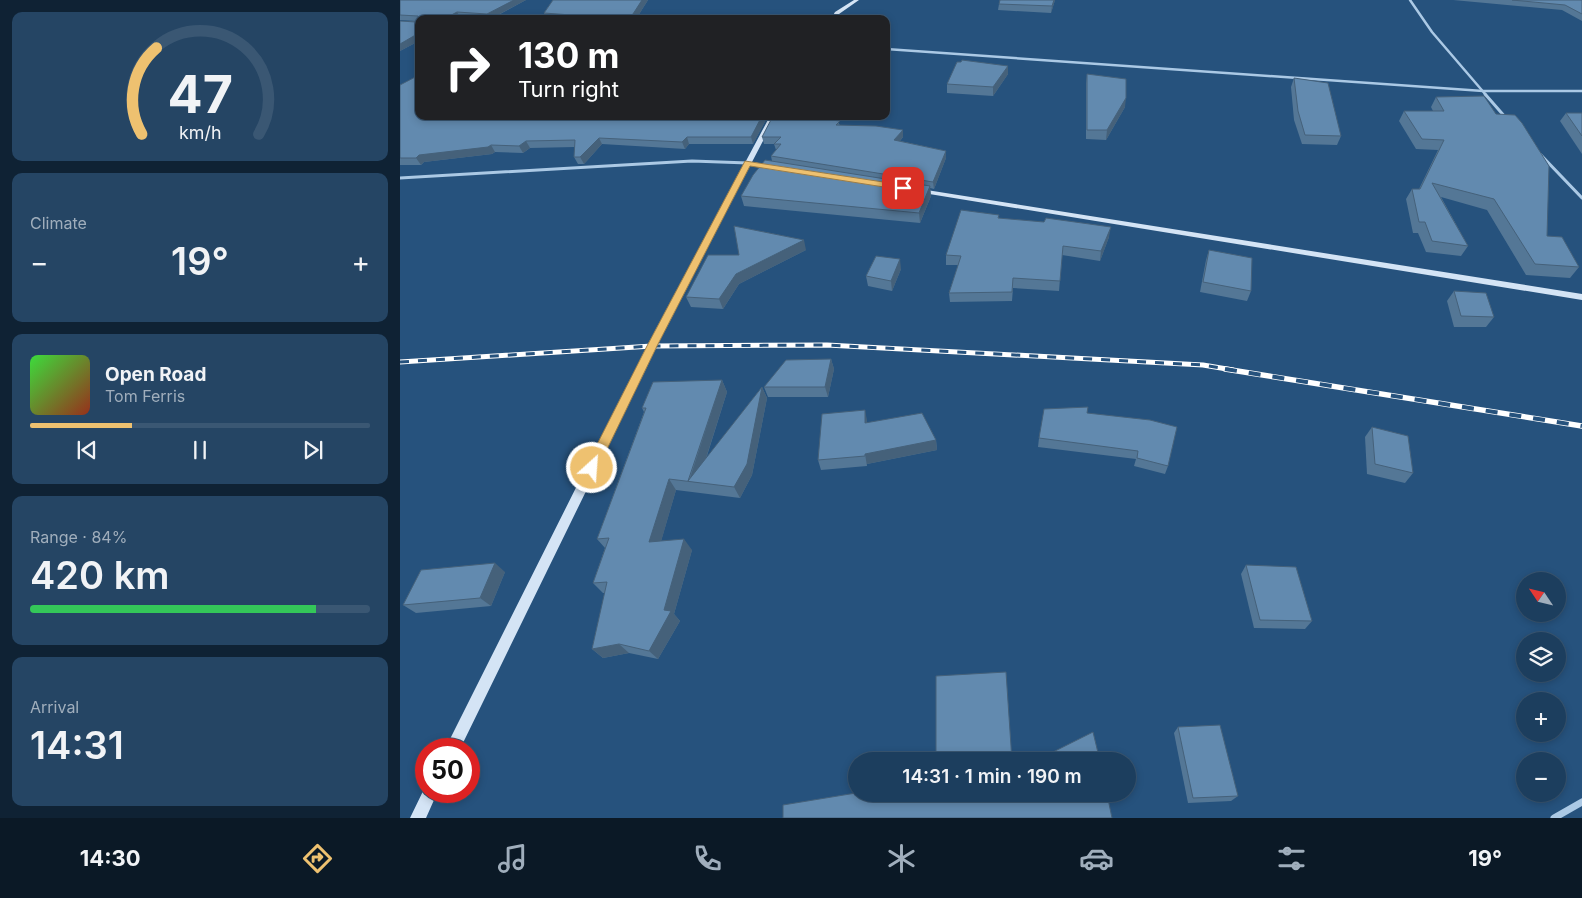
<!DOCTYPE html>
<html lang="en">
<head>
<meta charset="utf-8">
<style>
  body { margin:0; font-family:Inter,sans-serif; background:#254564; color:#f1f3f6; height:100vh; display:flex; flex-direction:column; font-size:19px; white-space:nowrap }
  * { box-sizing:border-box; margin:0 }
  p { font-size:16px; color:#a0aebc }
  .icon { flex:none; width:28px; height:28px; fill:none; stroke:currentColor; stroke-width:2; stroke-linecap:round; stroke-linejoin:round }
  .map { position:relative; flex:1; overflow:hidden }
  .details { display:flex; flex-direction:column; gap:12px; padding:12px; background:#0f2234; width:400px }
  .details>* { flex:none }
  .banner { position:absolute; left:15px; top:15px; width:475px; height:105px; border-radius:10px; box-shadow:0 2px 8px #0003,0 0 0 1px #3a5773; background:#202124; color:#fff; overflow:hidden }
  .needle { width:32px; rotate:305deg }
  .tools { position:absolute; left:1116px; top:572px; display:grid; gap:10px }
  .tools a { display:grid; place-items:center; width:50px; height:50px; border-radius:50%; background:#1c3e5e; box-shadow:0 2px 8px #0003,0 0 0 1px #3a5773; font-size:25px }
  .speed { position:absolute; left:15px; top:738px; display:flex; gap:10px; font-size:25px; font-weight:700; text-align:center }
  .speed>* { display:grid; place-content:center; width:65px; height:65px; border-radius:50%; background:#1c3e5e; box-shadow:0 2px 8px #0003,0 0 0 1px #3a5773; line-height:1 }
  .speed .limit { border:8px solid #d22; background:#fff; color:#111 }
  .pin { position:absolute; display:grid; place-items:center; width:42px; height:42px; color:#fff; margin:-21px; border-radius:10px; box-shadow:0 2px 8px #0006 }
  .me { position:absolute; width:55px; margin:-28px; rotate:26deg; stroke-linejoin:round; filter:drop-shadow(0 0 4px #0008) }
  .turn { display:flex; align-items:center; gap:18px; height:105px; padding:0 20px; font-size:22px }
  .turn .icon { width:65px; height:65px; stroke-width:2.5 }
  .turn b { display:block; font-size:35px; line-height:42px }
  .big { font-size:38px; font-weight:600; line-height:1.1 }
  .details .widget { flex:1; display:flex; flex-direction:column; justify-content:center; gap:8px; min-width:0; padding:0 18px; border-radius:10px; background:#254564 }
  .details .dial { align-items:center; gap:0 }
  .dial svg { height:130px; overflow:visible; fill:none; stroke:#3a5773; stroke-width:7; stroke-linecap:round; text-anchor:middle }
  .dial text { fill:#f1f3f6; stroke:none }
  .song { display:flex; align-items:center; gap:15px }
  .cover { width:60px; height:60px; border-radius:8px; background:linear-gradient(135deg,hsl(120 70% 55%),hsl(10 70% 35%)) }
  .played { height:5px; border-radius:2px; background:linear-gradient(90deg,#eec170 30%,#3a5773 30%) }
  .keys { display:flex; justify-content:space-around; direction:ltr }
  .heat { display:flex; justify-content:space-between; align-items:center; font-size:28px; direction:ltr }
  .charge { height:8px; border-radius:4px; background:linear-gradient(90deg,#34c759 84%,#3a5773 0) }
  .trip { position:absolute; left:448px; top:752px; width:288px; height:50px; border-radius:25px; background:#1c3e5e; box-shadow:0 2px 8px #0003,0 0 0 1px #3a5773; font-weight:600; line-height:50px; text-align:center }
  .dock { display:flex; height:80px; justify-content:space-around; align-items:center; background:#0b1926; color:#a0aebc }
  .dock .icon { width:35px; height:35px }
  .dock .current { color:#eec170 }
  .dock b { font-size:22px; color:#f1f3f6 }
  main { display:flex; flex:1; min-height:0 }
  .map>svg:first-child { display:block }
</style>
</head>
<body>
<main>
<section class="details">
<div class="widget dial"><svg viewBox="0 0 100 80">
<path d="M14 69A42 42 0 1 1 86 69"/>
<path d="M14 69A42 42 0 0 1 23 16" stroke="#eec170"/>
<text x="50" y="56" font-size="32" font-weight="700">47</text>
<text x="50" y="72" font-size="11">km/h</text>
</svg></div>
<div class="widget"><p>Climate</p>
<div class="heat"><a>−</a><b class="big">19°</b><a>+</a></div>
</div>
<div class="widget">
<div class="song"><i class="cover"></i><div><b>Open Road</b><p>Tom Ferris</p></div></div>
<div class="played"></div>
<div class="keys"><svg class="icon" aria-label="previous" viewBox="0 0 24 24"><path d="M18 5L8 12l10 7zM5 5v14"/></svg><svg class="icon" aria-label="pause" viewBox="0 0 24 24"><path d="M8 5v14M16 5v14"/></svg><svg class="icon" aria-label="next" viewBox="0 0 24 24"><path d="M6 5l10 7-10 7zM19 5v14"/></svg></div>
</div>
<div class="widget"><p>Range · 84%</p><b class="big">420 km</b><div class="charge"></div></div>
<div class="widget"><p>Arrival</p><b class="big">14:31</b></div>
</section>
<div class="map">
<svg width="1182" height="818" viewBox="0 0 1182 818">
  <rect width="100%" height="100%" fill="#26527d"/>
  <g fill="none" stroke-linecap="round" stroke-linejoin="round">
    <g stroke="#abc9e5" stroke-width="2.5">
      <path d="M 1010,0 L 1032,32 L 1086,95"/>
      <path d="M 486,49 L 1083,91 L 1182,91"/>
    </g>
    <g stroke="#abc9e5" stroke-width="3">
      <path d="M 1085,94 L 1106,118"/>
      <path d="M 1139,153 L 1182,198"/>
      <path d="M 0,178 L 292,161 L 348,163"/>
    </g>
    <path stroke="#abc9e5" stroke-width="7" d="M 1154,818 L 1182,802"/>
    <g fill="#d4e4f5" fill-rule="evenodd">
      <path d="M 454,0 L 459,0 L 439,14 L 436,19 L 431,19 L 435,12 Z"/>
      <path d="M 370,116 L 376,116 L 352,162 L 374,165 L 377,167 L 374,169 L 350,165 L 257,346 L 60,749 L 45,749 L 247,346 Z"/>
      <path d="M 514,188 L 1182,294 L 1182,300 L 517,192 L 513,190 Z"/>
      <path d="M 26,785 L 26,791 L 38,791 L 26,818 L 10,818 Z"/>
    </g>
    <g stroke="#fff" stroke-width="5">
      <path id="rail-far1" d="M 0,362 L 252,346 L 427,345 L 803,365 L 833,370"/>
    </g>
    <g stroke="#fff" stroke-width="5.5">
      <path id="rail" d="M 825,369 L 1182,426"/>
    </g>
    <use href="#rail-far1" stroke="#26527d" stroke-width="3" stroke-dasharray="9" stroke-linecap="butt"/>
    <use href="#rail" stroke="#26527d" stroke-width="4" stroke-dasharray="12" stroke-linecap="butt"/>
  </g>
  <g fill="#547796">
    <path d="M 0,0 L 126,0 L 91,19 L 60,17 L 57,19 L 19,19 L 19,41 L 0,51 L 0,21 L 16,21 L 0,20 Z"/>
    <path d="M 153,0 L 248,0 L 236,19 L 146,19 L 144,13 Z"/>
    <path d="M 600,0 L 655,0 L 651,13 L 598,10 L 599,4 Z"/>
    <path d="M 1053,0 L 1182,0 L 1182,21 L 1162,10 Z"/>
    <path d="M 608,66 L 608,74 L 593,96 L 547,93 L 547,84 Z"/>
    <path d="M 687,74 L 725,107 L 706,140 L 686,139 L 686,83 Z"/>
    <path d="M 894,78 L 941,136 L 937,145 L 902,144 L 894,120 L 891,87 Z"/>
    <path d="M 0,85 L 368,116 L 353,144 L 289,144 L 285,149 L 202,144 L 184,164 L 178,164 L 174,157 L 175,147 L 130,148 L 123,153 L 95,152 L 92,154 L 24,162 L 21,165 L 0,165 Z"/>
    <path d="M 1036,97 L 1147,236 L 1179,267 L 1170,278 L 1126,275 L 1087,210 L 1041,197 L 1068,246 L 1061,256 L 1026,252 L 1018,233 L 1013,233 L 1006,199 L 1012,189 L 1019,189 L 1038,150 L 1016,149 L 999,121 L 1004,111 L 1033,111 L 1031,107 Z"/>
    <path d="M 1166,113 L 1182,113 L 1182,154 L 1160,121 Z"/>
    <path d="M 436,116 L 437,121 L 440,125 L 503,130 L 503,137 L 500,141 L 546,151 L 546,158 L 534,189 L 530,188 L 531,196 L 520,223 L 344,206 L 341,196 L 372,161 L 371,156 L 376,150 L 374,144 L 364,144 L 362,137 Z"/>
    <path d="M 599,215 L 599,218 L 709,237 L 700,261 L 662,255 L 659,291 L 613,288 L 612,301 L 550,302 L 549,293 L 558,265 L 546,265 L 546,255 Z"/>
    <path d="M 406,250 L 339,284 L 323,309 L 291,307 L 286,297 L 339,255 Z"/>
    <path d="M 809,250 L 851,291 L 847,301 L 800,292 L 806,260 Z"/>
    <path d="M 501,269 L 492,291 L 468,286 L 466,276 Z"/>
    <path d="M 1054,291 L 1094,317 L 1086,327 L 1054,327 L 1047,301 Z"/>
    <path d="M 431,359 L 434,369 L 428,397 L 368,397 L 364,387 Z"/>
    <path d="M 322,380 L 327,392 L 306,459 L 362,387 L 367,398 L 352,475 L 340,498 L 276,490 L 261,541 L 292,550 L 274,614 L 280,621 L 258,659 L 229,653 L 203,658 L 192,649 L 205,593 L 203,593 L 193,583 L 205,548 L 197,539 L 244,412 L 242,408 Z"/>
    <path d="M 687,413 L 768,466 L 765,474 L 734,466 L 736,459 L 638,447 L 639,438 Z"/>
    <path d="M 467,420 L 467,423 L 536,440 L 537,450 L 467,464 L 467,466 L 421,470 L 418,460 Z"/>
    <path d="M 972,427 L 1013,473 L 1005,483 L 967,474 L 965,437 Z"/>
    <path d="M 846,565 L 912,621 L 905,629 L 854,628 L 841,574 Z"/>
    <path d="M 105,572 L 91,606 L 16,613 L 3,605 Z"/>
    <path d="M 778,727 L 838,796 L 831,801 L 788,803 L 774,733 Z"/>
  </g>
  <g fill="#45617a">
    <path d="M 114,0 L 126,0 L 90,19 L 87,14 Z"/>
    <path d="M 242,0 L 248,0 L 236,19 L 226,19 Z"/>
    <path d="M 654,0 L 655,0 L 651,13 L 652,6 Z"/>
    <path d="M 57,12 L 60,17 L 57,19 L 44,19 Z"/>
    <path d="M 19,33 L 19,41 L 0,51 L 0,44 Z"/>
    <path d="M 608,66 L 608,74 L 593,96 L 593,87 Z"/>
    <path d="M 726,98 L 725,107 L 706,140 L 707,130 Z"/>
    <path d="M 362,116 L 368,116 L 353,144 L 351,137 Z"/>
    <path d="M 435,116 L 436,116 L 437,122 L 431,120 Z"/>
    <path d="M 503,130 L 503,137 L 495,147 L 494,140 Z"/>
    <path d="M 287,137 L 289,144 L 285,149 L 282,142 Z"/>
    <path d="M 199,138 L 202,144 L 184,164 L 180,157 Z"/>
    <path d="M 126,141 L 130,148 L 123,153 L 119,146 Z"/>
    <path d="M 91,145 L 95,152 L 92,154 L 24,162 L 21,165 L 16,158 L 19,155 Z"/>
    <path d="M 546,151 L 546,158 L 534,189 L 533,182 Z"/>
    <path d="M 530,186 L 531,196 L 520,223 L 519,213 Z"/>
    <path d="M 711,227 L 709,237 L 700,261 L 701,251 Z"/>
    <path d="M 404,240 L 406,250 L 339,284 L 323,309 L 319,299 L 336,274 Z"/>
    <path d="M 500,259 L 501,269 L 492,291 L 491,281 Z"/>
    <path d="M 431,359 L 434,369 L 428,397 L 425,387 Z"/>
    <path d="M 322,380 L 327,392 L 298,483 L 289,481 Z"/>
    <path d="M 362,387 L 367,398 L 352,475 L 340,498 L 334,487 Z"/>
    <path d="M 465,410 L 467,420 L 467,433 L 465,423 Z"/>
    <path d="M 536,440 L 537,450 L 467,464 L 467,466 L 465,454 Z"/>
    <path d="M 269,479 L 276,490 L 258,552 L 249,542 Z"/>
    <path d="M 284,539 L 292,550 L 274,614 L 280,621 L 258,659 L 249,651 L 264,610 Z"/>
    <path d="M 95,563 L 105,572 L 91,606 L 80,598 Z"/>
    <path d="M 219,644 L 229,653 L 203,658 L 192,649 Z"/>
  </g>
  <g fill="#628aaf" stroke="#45617a">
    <path d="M 0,0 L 114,0 L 87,14 L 57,12 L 44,19 L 19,19 L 19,33 L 0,44 L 0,21 L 16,22 L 19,20 L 18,16 L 0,15 Z"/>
    <path d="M 153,0 L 242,0 L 233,14 L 226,19 L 144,13 Z"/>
    <path d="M 600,0 L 654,0 L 652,6 L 599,4 Z"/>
    <path d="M 1112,0 L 1182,0 L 1182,14 L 1165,5 Z"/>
    <path d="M 562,60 L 608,66 L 593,87 L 547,84 L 557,62 L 561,62 Z"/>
    <path d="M 687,74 L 726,79 L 726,98 L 707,130 L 687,130 Z"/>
    <path d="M 19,75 L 19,116 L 362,116 L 351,137 L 287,137 L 282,142 L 199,138 L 180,157 L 174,157 L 175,140 L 126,141 L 119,146 L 91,145 L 88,147 L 19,155 L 16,158 L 0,158 L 0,85 Z"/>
    <path d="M 894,78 L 928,83 L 941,136 L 905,135 L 898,111 Z"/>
    <path d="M 1084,96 L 1096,114 L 1115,115 L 1122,123 L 1149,166 L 1147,236 L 1162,237 L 1179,267 L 1135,264 L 1094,199 L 1032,183 L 1068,246 L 1032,241 L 1025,222 L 1019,222 L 1012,189 L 1020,189 L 1044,140 L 1022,139 L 1004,111 L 1044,111 L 1036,97 Z"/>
    <path d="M 1166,113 L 1182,113 L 1182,136 Z"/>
    <path d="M 373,116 L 435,116 L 431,120 L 440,121 L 436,125 L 476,126 L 503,130 L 494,140 L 546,151 L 533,182 L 371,156 L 381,144 L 374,144 L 381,137 L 362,137 Z"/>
    <path d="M 365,160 L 530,186 L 519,213 L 341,196 L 353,175 Z"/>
    <path d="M 561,210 L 599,215 L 598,218 L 644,222 L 646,218 L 711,227 L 701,251 L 663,246 L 660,281 L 613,278 L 612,292 L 549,293 L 561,256 L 546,255 Z"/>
    <path d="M 334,226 L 404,240 L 336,274 L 319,299 L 286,297 L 308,255 L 339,255 Z"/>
    <path d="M 809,250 L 852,258 L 851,291 L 803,282 Z"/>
    <path d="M 476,256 L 500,259 L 491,281 L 466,276 Z"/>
    <path d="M 1054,291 L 1086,293 L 1094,317 L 1061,316 Z"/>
    <path d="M 431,359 L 425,387 L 364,387 L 386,360 Z"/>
    <path d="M 322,380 L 288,481 L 362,387 L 347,464 L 334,487 L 269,479 L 249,542 L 284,539 L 264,610 L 271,611 L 249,651 L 219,644 L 192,649 L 207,582 L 193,583 L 209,538 L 197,539 L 246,408 L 242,408 L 253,382 Z"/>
    <path d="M 688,407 L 687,413 L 750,420 L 777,427 L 768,466 L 737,458 L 738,451 L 639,438 L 644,409 Z"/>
    <path d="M 465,410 L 465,423 L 522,413 L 536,440 L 465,454 L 465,456 L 418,460 L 422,414 Z"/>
    <path d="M 972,427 L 1008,436 L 1013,473 L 975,464 Z"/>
    <path d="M 95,563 L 80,598 L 3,605 L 21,570 Z"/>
    <path d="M 846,565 L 896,567 L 912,621 L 860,620 Z"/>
    <path d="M 606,672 L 612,761 L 536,761 L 536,676 Z"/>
    <path d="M 820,725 L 838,796 L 793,798 L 778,727 Z"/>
    <path d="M 693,732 L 700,761 L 635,761 Z"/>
    <path d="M 456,793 L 456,794 L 707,794 L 712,818 L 383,818 L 383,805 Z"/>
  </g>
  <path fill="#eec170" stroke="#9b7d49" d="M 345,161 L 503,185 L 507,188 L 503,190 L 350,166 L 257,346 L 196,472 L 187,472 L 185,468 L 247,346 Z"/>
</svg>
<div class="tools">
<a><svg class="needle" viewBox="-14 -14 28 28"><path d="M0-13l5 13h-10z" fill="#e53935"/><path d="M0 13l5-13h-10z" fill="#a0aebc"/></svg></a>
<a><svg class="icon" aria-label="layers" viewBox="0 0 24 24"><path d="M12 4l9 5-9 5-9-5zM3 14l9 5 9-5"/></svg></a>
<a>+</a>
<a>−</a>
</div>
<div class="speed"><div class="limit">50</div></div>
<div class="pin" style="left:503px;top:188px;background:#d93025"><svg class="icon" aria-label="arrive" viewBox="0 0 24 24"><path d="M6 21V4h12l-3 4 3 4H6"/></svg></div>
<svg class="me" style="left:192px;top:468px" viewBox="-20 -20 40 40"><circle r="17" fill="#eec170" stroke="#fff" stroke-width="3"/><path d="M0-11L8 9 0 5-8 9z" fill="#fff"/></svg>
<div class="trip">14:31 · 1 min · 190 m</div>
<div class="banner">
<div class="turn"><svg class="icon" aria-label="right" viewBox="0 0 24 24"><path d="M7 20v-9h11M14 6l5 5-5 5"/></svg><div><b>130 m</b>Turn right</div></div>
</div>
</div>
</main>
<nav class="dock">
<b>14:30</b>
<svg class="icon current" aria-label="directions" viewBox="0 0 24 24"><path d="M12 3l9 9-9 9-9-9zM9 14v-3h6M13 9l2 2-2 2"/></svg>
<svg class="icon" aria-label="music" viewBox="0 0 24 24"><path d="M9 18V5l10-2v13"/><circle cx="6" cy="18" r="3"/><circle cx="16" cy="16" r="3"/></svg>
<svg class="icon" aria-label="phone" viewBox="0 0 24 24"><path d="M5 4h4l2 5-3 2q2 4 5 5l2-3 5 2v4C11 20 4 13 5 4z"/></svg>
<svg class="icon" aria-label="climate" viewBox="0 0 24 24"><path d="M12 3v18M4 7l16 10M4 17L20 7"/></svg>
<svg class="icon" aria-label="car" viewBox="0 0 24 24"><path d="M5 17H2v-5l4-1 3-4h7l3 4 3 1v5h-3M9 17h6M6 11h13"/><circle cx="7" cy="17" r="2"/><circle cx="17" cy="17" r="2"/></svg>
<svg class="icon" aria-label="filters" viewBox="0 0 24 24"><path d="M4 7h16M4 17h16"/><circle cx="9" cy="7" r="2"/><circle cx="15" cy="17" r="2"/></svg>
<b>19°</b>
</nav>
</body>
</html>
